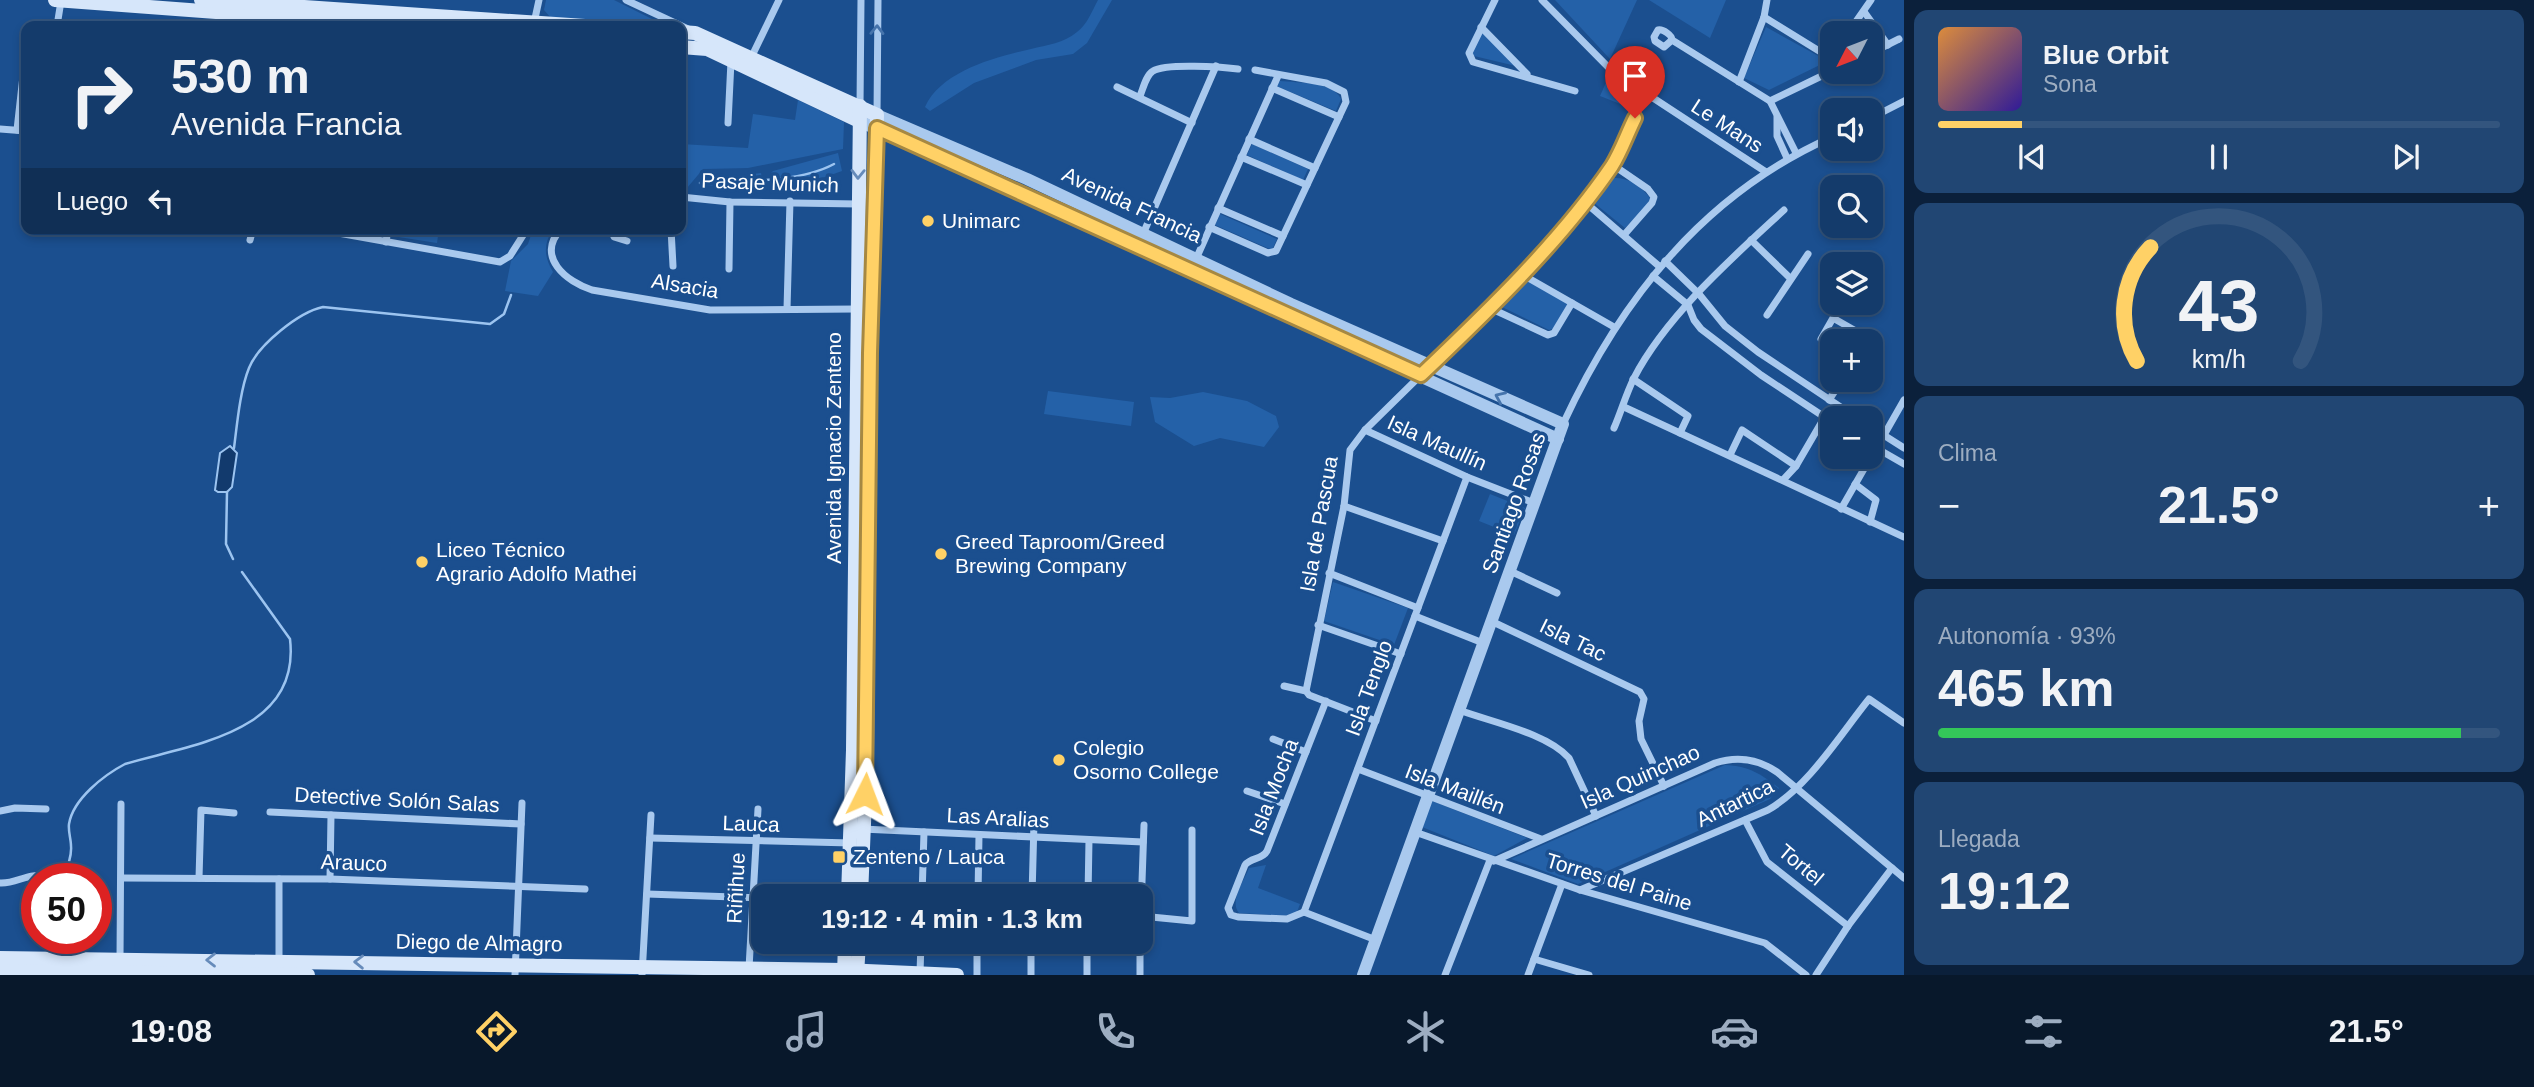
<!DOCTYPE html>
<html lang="es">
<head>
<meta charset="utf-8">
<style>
  body { margin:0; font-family:Arial,sans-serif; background:#214673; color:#f1f3f6; height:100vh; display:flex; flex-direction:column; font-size:26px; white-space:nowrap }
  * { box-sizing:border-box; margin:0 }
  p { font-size:23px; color:#9dadc1 }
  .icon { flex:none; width:38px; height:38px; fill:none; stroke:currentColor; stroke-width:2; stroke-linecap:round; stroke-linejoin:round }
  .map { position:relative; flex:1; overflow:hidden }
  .side { display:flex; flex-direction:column; gap:10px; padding:10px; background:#0b203b; width:630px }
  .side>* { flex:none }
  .top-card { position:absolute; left:21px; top:21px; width:665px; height:214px; border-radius:14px; box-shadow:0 4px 10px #0003,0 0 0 2px #33557e; background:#143b6b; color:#f1f3f6; overflow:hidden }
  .needle { width:46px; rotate:228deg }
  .fabs { position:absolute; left:1820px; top:21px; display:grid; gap:14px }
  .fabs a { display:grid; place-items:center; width:63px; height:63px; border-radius:14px; background:#143b6b; box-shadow:0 4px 10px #0003,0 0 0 2px #33557e; font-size:35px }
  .speed { position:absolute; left:21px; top:863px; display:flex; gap:14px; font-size:35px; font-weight:700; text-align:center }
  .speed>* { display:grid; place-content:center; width:91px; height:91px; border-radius:50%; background:#143b6b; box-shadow:0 4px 10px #0003,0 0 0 2px #33557e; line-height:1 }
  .speed .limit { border:10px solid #d22; background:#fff; color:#111 }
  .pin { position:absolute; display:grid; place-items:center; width:60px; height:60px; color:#fff; margin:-72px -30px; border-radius:50% 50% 50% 0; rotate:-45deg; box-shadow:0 0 7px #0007 }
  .pin .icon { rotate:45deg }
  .me { position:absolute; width:77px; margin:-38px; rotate:3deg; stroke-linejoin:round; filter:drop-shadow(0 0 5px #0008) }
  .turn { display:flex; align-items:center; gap:24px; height:147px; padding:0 35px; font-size:32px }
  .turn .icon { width:91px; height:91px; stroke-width:2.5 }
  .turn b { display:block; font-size:49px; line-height:60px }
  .then { display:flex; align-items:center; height:66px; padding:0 35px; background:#0003; gap:14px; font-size:26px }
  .big { font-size:52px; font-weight:700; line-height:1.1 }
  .side .widget { flex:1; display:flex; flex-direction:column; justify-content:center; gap:10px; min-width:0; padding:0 24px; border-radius:14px; background:#214673 }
  .side .dial { align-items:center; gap:0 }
  .dial svg { height:182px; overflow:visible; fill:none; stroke:#33557e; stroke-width:7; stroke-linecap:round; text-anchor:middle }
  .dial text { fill:#f1f3f6; stroke:none }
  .song { display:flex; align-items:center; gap:21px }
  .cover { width:84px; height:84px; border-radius:10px; background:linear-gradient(135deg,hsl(30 70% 55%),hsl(250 70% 35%)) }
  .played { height:7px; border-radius:4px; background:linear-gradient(90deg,#ffd166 15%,#33557e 15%) }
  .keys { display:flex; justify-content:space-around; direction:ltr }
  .heat { display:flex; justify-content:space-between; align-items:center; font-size:38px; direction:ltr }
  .charge { height:10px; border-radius:5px; background:linear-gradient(90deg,#34c759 93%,#33557e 0) }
  .trip { position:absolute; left:751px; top:884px; width:402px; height:70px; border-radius:14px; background:#143b6b; box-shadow:0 4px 10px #0003,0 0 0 2px #33557e; font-weight:700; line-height:70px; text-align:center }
  .menu { display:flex; height:112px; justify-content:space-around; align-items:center; background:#08182b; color:#9dadc1 }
  .menu .icon { width:49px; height:49px }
  .menu .current { color:#ffd166 }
  .menu b { font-size:32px; color:#f1f3f6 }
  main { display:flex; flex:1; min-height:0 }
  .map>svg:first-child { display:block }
</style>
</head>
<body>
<main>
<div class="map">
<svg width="1904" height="975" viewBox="0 0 1904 975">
  <rect width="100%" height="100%" fill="#1b4f8f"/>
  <g fill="#2461a8">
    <path d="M 546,0 L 614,0 L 658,22 L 658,25 L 551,18 L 544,10 Z"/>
    <path d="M 1098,0 L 1112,0 L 1087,43 L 1073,54 L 1036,60 L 974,83 L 930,111 L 925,107 C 941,71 996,57 1031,49 C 1047,45 1064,43 1077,32 C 1087,25 1092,11 1098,0 Z"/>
    <path d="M 1555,0 L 1637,0 L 1610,59 Z"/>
    <path d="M 1649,0 L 1726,0 L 1710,38 Z"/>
    <path d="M 1766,27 L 1822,58 L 1832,56 L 1832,59 L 1769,90 L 1744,78 Z"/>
    <path d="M 1481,31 L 1516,66 L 1474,56 L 1472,51 Z"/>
    <path d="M 1608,78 L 1629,92 L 1633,98 L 1628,107 L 1600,96 Z"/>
    <path d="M 1280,81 C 1298,83 1333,81 1341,99 L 1336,111 L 1276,86 Z"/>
    <path d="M 798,100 L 844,122 L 843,149 L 748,168 L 703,169 L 687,188 L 681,187 L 681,144 L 748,148 L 753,114 L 795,120 Z"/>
    <path d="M 1252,144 L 1308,169 L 1303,180 L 1247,155 Z"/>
    <path d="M 838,153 L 842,171 L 814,181 L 773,184 L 771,173 L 773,171 Z"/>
    <path d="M 761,173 L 763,185 L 700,186 L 701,181 Z"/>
    <path d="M 1612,178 C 1628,177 1640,185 1650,198 L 1648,205 L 1625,228 L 1593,202 Z"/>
    <path d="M 1220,214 L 1277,239 L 1272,250 L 1215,225 Z"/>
    <path d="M 393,229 L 439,229 L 437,243 L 392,236 Z"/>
    <path d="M 533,229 L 553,229 C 543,244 544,257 553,272 L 538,296 L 505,291 L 511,261 L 528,244 Z"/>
    <path d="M 1532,279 L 1566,301 L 1568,305 L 1555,328 L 1549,330 L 1498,305 L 1524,280 Z"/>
    <path d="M 1048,391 L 1134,402 L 1131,426 L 1044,414 Z"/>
    <path d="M 1203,392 L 1247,401 L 1276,416 L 1279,427 L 1264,447 L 1220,438 L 1194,446 L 1155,422 L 1150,397 L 1170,398 Z"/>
    <path d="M 1490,494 L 1525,508 L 1514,535 L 1479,521 Z"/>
    <path d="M 1333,582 L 1408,608 L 1394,645 L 1324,621 Z"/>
    <path d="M 1725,765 C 1749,766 1761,774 1779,788 L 1770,799 L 1578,884 L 1511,859 Z"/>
    <path d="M 1427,799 L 1527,838 L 1494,856 L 1417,825 Z"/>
    <path d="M 1266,865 L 1258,888 L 1300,904 L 1297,912 L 1288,916 L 1239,913 C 1229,901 1244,881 1249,868 Z"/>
  </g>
  <path fill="#123a6d" stroke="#9cc4f0" stroke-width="2" d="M 230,446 L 237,453 L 232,487 L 227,492 L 218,492 L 215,490 L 220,453 Z"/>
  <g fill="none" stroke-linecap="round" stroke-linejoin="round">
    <g stroke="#9cc4f0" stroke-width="2.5">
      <path d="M 700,183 C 739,181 799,183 834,164"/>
      <path d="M 234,448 C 237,425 240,390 249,368 C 258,345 299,312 323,307 L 490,324 L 504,314 L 511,295"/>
      <path d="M 227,492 L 226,544 L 233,559"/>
      <path d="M 63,878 C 67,869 72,857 71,846 C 71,839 68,831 69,824 C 73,799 104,775 125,764 C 192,744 301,733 290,639 L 242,572"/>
      <path d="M 59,938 L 59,952"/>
    </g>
    <g stroke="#a9c9ee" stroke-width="7">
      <path d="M 626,0 L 688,29"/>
      <path d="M 1495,0 L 1469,53 L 1473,62 L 1575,91"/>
      <path d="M 1542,0 L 1612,71 L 1766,172"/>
      <path d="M 1865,13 L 1888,45"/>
      <path d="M 1764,17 L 1824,54 L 1832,52"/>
      <path d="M 534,23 L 539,0"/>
      <path d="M 57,26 L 61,1"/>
      <path d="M 1481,27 L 1527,74"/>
      <path d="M 1848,33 L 1871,0"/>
      <path d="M 1672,40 L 1664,47 L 1655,41 L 1654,37 L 1658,30 C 1663,29 1672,35 1672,40 L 1770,101 L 1796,153"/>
      <path d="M 1871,53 L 1899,39"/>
      <path d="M 751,58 L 779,0"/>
      <path d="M 1739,82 L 1764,17 L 1767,0"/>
      <path d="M 1117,87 L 1192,123"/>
      <path d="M 1272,88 L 1339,117"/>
      <path d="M 1140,96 C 1143,89 1146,75 1153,71 C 1166,63 1222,67 1238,69"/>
      <path d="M 1770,101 L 1832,71"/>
      <path d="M 860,106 L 861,0"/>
      <path d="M 877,115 L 878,0"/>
      <path d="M 1777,117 L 1777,136 L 1787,158"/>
      <path d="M 1871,118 L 1904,101"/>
      <path d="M 728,123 L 731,61"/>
      <path d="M 0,129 L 26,131"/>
      <path d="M 17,130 L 23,76 L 26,69"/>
      <path d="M 1249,139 L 1315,168"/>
      <path d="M 1241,157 L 1307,185"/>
      <path d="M 1613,165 L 1648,189 L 1654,197 L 1652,203 L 1624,235"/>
      <path d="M 681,197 L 730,202 L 858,204"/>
      <path d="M 1586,203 L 1660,267"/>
      <path d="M 1218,208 L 1283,236"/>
      <path d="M 1209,227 L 1268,253 L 1276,251 L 1346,102 L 1344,92 L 1326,83 L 1255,70"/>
      <path d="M 316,229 L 500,262 L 510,256 L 527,229"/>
      <path d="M 561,229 C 535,257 567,282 592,290 L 710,310 L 856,309"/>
      <path d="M 612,229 L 614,237 L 627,241"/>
      <path d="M 671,229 L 673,266"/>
      <path d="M 1143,234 L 1216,66"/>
      <path d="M 250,240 L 253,229"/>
      <path d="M 1751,240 L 1790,278"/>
      <path d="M 386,242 L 388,229"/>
      <path d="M 1196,259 L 1278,76"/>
      <path d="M 1665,261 L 1699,294 L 1725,326 L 1758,352 L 1857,418"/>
      <path d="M 729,269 L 730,202"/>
      <path d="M 1523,275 L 1614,327"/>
      <path d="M 1653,276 L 1688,305 L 1694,320 L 1701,329 L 1761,375 L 1832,422"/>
      <path d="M 1490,308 L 1548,335 L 1554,333 L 1572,303"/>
      <path d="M 787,309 L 790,201"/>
      <path d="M 1767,315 L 1808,254"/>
      <path d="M 1821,339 L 1833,318 L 1868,338 L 1866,341"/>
      <path d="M 1430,367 L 1523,275 L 1586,203 L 1613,165 L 1645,94"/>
      <path d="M 1633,379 L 1688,416 L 1680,433"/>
      <path d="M 1829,400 L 1842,380"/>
      <path d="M 1624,407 L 1904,537"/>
      <path d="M 1563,424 C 1621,299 1704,194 1832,137"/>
      <path d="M 1871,427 L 1904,448"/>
      <path d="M 1614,428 C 1621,412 1626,394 1634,378 C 1666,316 1733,257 1784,210"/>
      <path d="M 1365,430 L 1467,477 L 1534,503"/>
      <path d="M 1884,435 L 1904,400"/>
      <path d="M 1871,445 L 1904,464"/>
      <path d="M 1730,455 L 1742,430 L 1796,466"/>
      <path d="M 1783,480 L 1796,466 L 1824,418"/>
      <path d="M 1855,484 L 1876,500 L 1870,522"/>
      <path d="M 1344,506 L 1443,541"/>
      <path d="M 1841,509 L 1876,448"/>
      <path d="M 1510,571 L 1557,593"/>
      <path d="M 1329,573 L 1418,608"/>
      <path d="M 1415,616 L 1483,643"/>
      <path d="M 1491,621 L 1640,692 L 1644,699 L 1639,721 L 1641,739 L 1664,786"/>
      <path d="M 1318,625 L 1401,654"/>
      <path d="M 1284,686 L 1306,691 L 1309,695 L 1376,721"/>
      <path d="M 1306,691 L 1344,506 L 1350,450 L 1365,430 L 1421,375"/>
      <path d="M 1459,710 C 1491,722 1547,733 1569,758 L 1596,816"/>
      <path d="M 1273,739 L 1306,752"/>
      <path d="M 1358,769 L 1541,839"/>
      <path d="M 1247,791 L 1285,804"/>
      <path d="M 0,811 L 15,808 L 46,809"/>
      <path d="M 270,812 L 521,824"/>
      <path d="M 1745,820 L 1767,862 L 1848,926"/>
      <path d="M 862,829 L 1143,842"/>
      <path d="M 1415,832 L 1580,890 L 1765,943 L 1806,975"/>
      <path d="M 650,838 L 851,843"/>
      <path d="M 1494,861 L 1715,763 C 1737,756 1758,759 1777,772 L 1904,878"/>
      <path d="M 122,878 L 330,879 L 585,889"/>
      <path d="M 199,878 L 201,810 L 234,813"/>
      <path d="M 279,879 L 279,964"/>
      <path d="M 330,879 L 331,815"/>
      <path d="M 0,883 C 16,884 27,873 44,876"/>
      <path d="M 1580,890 L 1768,810 C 1808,787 1840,735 1869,699 L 1904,723"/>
      <path d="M 647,894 L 763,898"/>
      <path d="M 922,896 L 924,832"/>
      <path d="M 978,896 L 979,835"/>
      <path d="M 1032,896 L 1034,822"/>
      <path d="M 1088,896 L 1089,840"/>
      <path d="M 1141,910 L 1144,825"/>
      <path d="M 1304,912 L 1467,477"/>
      <path d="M 1304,912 L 1287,919 L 1238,917 L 1231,915 L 1228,908 L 1245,865 C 1251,857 1262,860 1267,851 L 1326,701"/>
      <path d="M 1304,912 L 1376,940"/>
      <path d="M 1141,916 L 1192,921 L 1192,830"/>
      <path d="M 120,959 L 121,804"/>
      <path d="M 1534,959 L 1589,975"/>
      <path d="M 749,968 L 758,809"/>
      <path d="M 920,973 L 921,942"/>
      <path d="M 515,975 L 522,803"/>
      <path d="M 642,975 L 651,815"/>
      <path d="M 977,975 L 977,942"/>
      <path d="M 1031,975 L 1031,942"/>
      <path d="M 1087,975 L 1087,942"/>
      <path d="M 1140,975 L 1140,942"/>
      <path d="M 1445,975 L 1490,860"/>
      <path d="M 1528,975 L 1562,884"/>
      <path d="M 1816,975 L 1848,926 L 1892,868"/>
    </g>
    <g stroke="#a9c9ee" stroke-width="12">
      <path d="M 877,115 L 1027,179 L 1291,304 L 1563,424 L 1363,975"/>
      <path d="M 859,121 L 1558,439"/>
    </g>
    <g stroke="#d6e6fa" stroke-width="14">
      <path d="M 55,0 L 405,26"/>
      <path d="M 201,0 L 585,26"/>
      <path d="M 681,32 L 695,33 L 877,115 L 870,375 L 867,751 L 861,896"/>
      <path d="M 681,47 L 707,49 L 859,121"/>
      <path d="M 848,896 L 853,750 L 860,106"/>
      <path d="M 0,958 L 844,970 L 957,975"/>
      <path d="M 0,971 L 308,975"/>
      <path d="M 844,975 L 845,942"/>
      <path d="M 857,975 L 859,942"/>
    </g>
  </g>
  <defs><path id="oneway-chevron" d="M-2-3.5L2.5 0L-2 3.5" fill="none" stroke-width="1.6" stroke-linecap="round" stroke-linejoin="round" transform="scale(1.75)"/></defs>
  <g stroke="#4674ac">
    <use href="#oneway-chevron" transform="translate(877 30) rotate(-89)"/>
    <use href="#oneway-chevron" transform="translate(1500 397) rotate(-156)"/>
  </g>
  <g stroke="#668bba">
    <use href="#oneway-chevron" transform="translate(858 174) rotate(91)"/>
    <use href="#oneway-chevron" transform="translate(211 960) rotate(-180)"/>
    <use href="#oneway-chevron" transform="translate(359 962) rotate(-179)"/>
  </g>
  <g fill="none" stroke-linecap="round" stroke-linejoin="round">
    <g stroke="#a68842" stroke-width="18">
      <path id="route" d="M 865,794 L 870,353 L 877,128 L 1421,375 C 1488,311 1560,242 1612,166 C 1621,152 1627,134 1635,118"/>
    </g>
    <use href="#route" stroke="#ffd166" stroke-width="12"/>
  </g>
  <g fill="#ffd166" stroke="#1b4f8f" stroke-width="2.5">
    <circle cx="928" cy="221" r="7"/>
    <circle cx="941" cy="554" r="7"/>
    <circle cx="422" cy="562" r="7"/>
    <circle cx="1059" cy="760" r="7"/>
    <rect x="832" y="850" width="14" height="14" rx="3.5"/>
  </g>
  <g text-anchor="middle" stroke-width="7" stroke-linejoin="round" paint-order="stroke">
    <g font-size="21" fill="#fff" stroke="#1b4f8f">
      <text transform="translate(1727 126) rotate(33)" y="7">Le Mans</text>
      <text transform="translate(770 183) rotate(2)" y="7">Pasaje Munich</text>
      <text transform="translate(1132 205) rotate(25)" y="7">Avenida Francia</text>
      <text transform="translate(685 286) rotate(9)" y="7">Alsacia</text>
      <text transform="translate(1437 443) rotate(24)" y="7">Isla Maullín</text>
      <text transform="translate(834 448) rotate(-90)" y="7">Avenida Ignacio Zenteno</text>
      <text transform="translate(1514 503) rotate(-70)" y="7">Santiago Rosas</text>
      <text transform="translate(1319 524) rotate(-80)" y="7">Isla de Pascua</text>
      <text transform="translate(1573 640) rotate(26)" y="7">Isla Tac</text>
      <text transform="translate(1369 688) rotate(-70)" y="7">Isla Tenglo</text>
      <text transform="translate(1640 777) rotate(-24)" y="7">Isla Quinchao</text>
      <text transform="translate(1274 787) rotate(-69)" y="7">Isla Mocha</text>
      <text transform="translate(1455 789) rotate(21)" y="7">Isla Maillén</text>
      <text transform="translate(397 800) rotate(3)" y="7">Detective Solón Salas</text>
      <text transform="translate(1735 803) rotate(-26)" y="7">Antartica</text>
      <text transform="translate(998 818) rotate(3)" y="7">Las Aralias</text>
      <text transform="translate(751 824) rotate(2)" y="7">Lauca</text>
      <text transform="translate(354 863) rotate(2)" y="7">Arauco</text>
      <text transform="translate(1801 865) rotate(40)" y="7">Tortel</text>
      <text transform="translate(1619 882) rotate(17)" y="7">Torres del Paine</text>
      <text transform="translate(736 888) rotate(-87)" y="7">Riñihue</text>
      <text transform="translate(479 943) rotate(1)" y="7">Diego de Almagro</text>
    </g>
    <g font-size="21" fill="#fff" stroke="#1b4f8f" text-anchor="start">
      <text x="942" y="228">Unimarc</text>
      <text x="955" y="549">Greed Taproom/Greed<tspan x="955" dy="24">Brewing Company</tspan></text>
      <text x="436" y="557">Liceo Técnico<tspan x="436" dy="24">Agrario Adolfo Mathei</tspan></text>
      <text x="1073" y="755">Colegio<tspan x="1073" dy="24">Osorno College</tspan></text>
      <text x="853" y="864">Zenteno / Lauca</text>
    </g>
  </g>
</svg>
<div class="fabs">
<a><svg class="needle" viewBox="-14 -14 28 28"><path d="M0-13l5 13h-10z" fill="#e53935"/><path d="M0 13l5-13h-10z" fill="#9dadc1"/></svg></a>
<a><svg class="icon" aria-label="sound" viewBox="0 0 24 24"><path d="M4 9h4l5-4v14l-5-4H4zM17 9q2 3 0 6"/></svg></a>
<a><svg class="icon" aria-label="search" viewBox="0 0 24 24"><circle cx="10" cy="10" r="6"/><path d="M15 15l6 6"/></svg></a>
<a><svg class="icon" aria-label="layers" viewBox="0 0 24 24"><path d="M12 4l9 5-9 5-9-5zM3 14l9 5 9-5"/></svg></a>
<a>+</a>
<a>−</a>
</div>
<div class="speed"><div class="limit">50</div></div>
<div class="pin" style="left:1635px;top:118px;background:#d93025"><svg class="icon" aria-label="arrive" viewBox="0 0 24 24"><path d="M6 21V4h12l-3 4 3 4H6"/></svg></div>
<svg class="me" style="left:865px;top:794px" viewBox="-20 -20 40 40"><path d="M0-17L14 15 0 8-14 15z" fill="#ffd166" stroke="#fff" stroke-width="4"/></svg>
<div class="trip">19:12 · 4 min · 1.3 km</div>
<div class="top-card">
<div class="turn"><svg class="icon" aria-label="right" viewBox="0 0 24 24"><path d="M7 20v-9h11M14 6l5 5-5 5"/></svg><div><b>530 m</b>Avenida Francia</div></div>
<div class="then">Luego<svg class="icon" aria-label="left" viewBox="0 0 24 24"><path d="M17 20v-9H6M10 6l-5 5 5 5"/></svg></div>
</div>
</div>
<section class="side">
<div class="widget">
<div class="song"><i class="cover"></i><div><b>Blue Orbit</b><p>Sona</p></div></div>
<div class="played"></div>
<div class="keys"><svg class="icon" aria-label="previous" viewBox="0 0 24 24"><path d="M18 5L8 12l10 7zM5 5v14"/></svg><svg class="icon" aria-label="pause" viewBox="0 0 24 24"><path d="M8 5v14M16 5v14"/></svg><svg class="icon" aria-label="next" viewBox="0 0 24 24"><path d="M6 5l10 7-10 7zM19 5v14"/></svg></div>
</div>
<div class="widget dial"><svg viewBox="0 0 100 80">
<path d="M14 69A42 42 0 1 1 86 69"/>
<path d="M14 69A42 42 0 0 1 20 19" stroke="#ffd166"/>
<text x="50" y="56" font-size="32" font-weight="700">43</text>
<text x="50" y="72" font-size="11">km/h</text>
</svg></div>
<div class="widget"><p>Clima</p>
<div class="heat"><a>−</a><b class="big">21.5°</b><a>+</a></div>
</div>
<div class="widget"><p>Autonomía · 93%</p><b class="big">465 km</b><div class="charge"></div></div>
<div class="widget"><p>Llegada</p><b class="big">19:12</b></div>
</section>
</main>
<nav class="menu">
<b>19:08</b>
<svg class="icon current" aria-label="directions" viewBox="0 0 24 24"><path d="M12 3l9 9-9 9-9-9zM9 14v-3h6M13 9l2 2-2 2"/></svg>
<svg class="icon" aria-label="music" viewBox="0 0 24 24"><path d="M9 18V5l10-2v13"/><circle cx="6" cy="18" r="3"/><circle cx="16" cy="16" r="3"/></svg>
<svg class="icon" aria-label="phone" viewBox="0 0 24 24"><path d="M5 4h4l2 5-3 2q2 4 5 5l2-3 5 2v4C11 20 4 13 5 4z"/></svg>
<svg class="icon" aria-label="climate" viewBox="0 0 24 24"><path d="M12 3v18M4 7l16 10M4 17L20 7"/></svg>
<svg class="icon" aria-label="car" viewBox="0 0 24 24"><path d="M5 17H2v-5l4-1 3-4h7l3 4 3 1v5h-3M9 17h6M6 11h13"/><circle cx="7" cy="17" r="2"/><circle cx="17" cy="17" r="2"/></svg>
<svg class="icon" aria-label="filters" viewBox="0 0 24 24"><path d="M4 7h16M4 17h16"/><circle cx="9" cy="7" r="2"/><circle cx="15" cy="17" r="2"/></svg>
<b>21.5°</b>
</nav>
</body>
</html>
